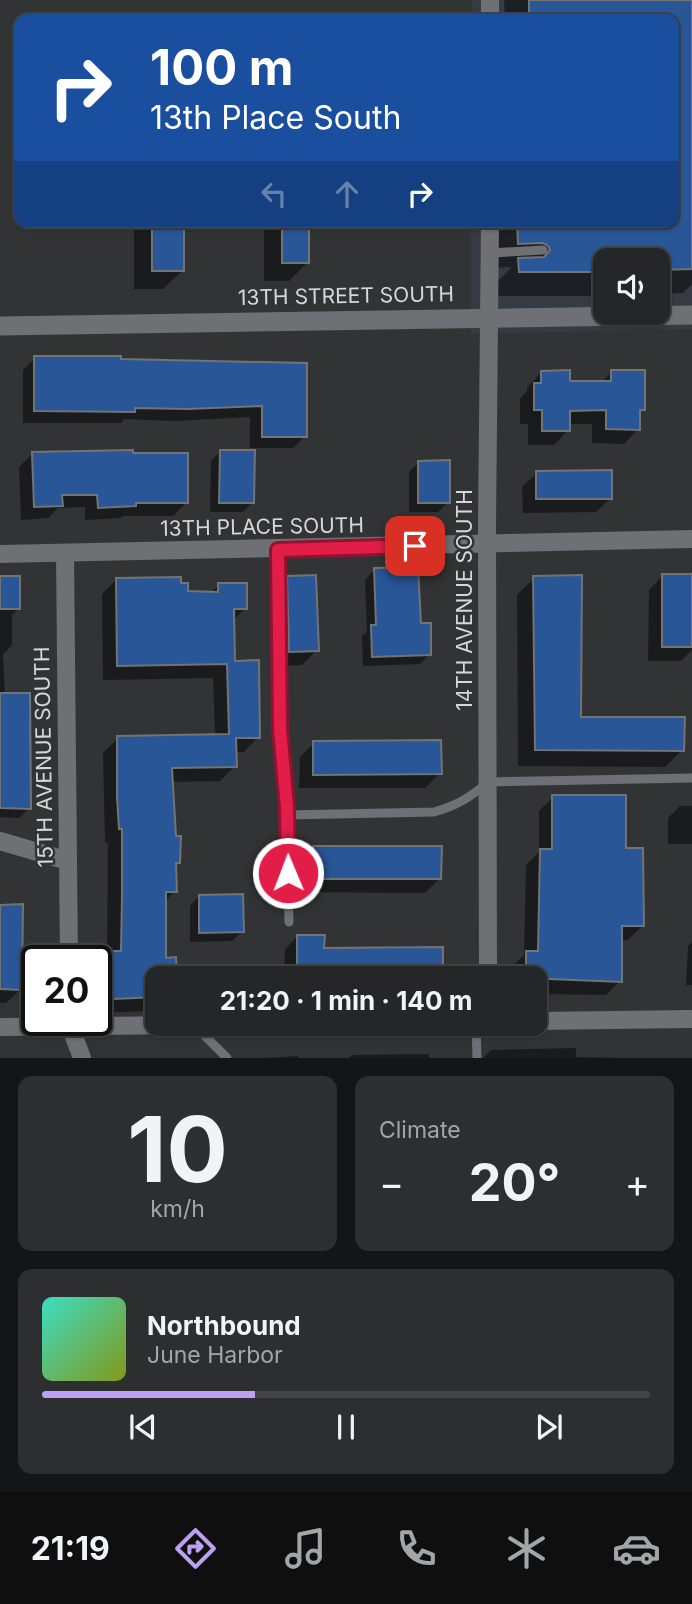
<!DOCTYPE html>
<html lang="en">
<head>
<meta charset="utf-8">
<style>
  body { margin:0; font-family:Inter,sans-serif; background:#2d2e30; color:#f1f3f6; height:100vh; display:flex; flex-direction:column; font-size:26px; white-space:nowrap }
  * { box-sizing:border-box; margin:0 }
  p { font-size:23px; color:#a3a5a8 }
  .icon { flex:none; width:38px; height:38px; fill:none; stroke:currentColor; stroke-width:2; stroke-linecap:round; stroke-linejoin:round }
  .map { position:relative; height:1058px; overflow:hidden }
  .panel { display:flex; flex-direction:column; gap:18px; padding:18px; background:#141516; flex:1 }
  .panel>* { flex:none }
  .guide { position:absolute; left:14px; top:14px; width:665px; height:214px; border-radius:14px; box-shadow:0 2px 5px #0004,0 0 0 2px #424345; background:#1a4fa0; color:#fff; overflow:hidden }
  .fabs { position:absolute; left:593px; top:248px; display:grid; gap:14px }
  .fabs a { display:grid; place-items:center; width:77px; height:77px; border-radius:14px; background:#252628; box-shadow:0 2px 5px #0004,0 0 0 2px #424345; font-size:35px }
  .speed { position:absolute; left:21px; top:945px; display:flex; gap:14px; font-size:35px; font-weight:700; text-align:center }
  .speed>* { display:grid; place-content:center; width:91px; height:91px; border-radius:50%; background:#252628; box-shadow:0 2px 5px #0004,0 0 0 2px #424345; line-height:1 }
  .speed .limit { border:4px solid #111; border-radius:10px; background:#fff; color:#111 }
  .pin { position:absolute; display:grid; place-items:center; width:60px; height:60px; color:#fff; margin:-30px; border-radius:14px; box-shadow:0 4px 10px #0006 }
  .me { position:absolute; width:77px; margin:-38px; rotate:359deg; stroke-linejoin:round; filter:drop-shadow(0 0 5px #0008) }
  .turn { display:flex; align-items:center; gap:24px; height:147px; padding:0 21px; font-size:32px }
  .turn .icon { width:91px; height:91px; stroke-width:2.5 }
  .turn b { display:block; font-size:49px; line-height:60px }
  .lanes { display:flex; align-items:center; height:66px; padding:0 21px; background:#0003; justify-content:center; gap:35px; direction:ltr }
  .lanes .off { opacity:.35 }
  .big { font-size:52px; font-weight:700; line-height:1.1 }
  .panel .tile { flex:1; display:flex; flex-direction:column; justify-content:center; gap:10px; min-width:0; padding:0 24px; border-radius:14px; background:#2d2e30 }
  .panel .dial { align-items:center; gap:0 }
  .dial b { font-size:91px; line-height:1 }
  .song { display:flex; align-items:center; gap:21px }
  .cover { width:84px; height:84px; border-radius:10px; background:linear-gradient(135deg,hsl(170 70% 55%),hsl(70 70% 35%)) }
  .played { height:7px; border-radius:4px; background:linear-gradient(90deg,#bca0f2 35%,#424345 35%) }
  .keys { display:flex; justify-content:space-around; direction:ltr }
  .heat { display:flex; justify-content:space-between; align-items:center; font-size:38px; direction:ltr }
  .panel .tiles { flex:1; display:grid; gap:18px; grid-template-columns:1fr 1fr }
  .tile:last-child { grid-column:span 2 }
  .trip { position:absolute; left:145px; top:966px; width:402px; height:70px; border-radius:14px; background:#252628; box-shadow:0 2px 5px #0004,0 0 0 2px #424345; font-weight:700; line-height:70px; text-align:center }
  .dock { display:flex; height:112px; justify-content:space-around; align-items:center; background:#0f0f10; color:#a3a5a8 }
  .dock .icon { width:49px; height:49px }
  .dock .current { color:#bca0f2 }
  .dock b { font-size:32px; color:#f1f3f6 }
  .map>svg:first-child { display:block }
</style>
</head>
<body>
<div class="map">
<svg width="692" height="1058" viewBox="0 0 692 1058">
  <rect width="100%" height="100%" fill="#313335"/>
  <path fill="#363b43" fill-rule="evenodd" d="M 472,0 L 692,0 L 692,329 L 471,334 L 471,222 L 674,222 L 674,19 L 472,19 ZM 606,261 L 658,261 L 658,313 L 606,313 Z"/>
  <g fill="#0007">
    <path d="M 504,0 L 692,0 L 692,284 L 683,293 L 658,294 L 658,261 L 606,261 L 606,296 L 495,296 L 494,285 L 512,267 L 494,268 L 492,222 L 674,222 L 674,19 L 505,19 Z"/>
    <path d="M 134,222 L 182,222 L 182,271 L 163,289 L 134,289 Z"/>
    <path d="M 264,222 L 308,222 L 308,262 L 289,281 L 264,281 Z"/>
    <path d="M 35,358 L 305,365 L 305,436 L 293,448 L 250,448 L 250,417 L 174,421 L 124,419 L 121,423 L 23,423 L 23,370 Z"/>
    <path d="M 542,372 L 569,383 L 601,383 L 612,372 L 643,409 L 638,414 L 638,429 L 624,444 L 592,443 L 592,424 L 568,424 L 568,430 L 554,445 L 528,445 L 528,424 L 520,424 L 520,399 L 527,391 L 527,387 Z"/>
    <path d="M 221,451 L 253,502 L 243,512 L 210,512 L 211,461 Z"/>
    <path d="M 32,454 L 186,503 L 173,516 L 123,516 L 121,518 L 85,520 L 85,507 L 58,508 L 48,518 L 21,520 L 19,467 Z"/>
    <path d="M 419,462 L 448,502 L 438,512 L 409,512 L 409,472 Z"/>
    <path d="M 537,473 L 611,498 L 596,512 L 523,513 L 522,487 Z"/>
    <path d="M 374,570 L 419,625 L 430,654 L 420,664 L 363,666 L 362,636 L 367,632 L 365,580 Z"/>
    <path d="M 663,575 L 692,576 L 692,650 L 681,661 L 648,661 L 649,590 Z"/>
    <path d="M 288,577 L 317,650 L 302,665 L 276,666 L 273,592 Z"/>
    <path d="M 0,578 L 18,609 L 12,615 L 12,645 L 3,654 L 5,695 L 29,808 L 19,818 L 0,817 Z"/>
    <path d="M 534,578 L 580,719 L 682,750 L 665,767 L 518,766 L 517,595 Z"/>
    <path d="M 117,579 L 179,585 L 187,593 L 210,593 L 219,585 L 246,608 L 232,621 L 234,663 L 258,737 L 244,752 L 235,752 L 235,766 L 220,781 L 171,782 L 174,838 L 179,862 L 175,866 L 175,891 L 164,902 L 165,960 L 175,959 L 175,978 L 158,978 L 158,1005 L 149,1011 L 99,1013 L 97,968 L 107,958 L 108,843 L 105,843 L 103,753 L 118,738 L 215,736 L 213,678 L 103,680 L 102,594 Z"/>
    <path d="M 314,743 L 440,773 L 425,788 L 299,788 L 300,757 Z"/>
    <path d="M 553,797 L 624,850 L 642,926 L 628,940 L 620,940 L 620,981 L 606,995 L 536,994 L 536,978 L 512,978 L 512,967 L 524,955 L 526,865 L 539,852 L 539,811 Z"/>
    <path d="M 680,806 L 692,806 L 692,844 L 668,844 L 668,818 Z"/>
    <path d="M 314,848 L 440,878 L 425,893 L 300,892 L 299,863 Z"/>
    <path d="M 199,896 L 242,932 L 232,941 L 190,942 L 190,906 Z"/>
    <path d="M 0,906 L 21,989 L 6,1003 L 0,1003 Z"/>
    <path d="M 298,936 L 323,950 L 441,949 L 441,978 L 284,978 L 285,949 Z"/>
    <path d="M 692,942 L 692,985 L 686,985 L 688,946 Z"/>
    <path d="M 576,1048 L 576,1057 L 622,1058 L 483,1058 L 491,1050 Z"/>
    <path d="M 429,1054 L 429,1058 L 349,1058 L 352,1055 Z"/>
    <path d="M 298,1056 L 298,1058 L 264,1058 L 265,1058 Z"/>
  </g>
  <g fill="#285696" stroke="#717376" stroke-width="2">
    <path d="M 529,0 L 692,0 L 692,269 L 658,270 L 658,261 L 606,261 L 606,272 L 519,272 L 518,258 L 544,257 L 550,250 L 548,246 L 543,243 L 518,244 L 517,222 L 674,222 L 674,19 L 529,19 Z"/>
    <rect x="152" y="222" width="32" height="49"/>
    <rect x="282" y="222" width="27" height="41"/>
    <path d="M 34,356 L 121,356 L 121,359 L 307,363 L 307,437 L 262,437 L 262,406 L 187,409 L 135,408 L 135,412 L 34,411 Z"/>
    <path d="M 570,370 L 570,381 L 611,381 L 611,370 L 645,370 L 645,410 L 640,410 L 640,430 L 606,429 L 606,410 L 570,411 L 570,431 L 542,431 L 542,410 L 534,410 L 534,383 L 541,383 L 541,371 Z"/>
    <path d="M 133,450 L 133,453 L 188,453 L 188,503 L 136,503 L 136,506 L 98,508 L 97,495 L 62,495 L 63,506 L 34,507 L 32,452 Z"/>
    <path d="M 220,450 L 255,450 L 254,503 L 219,503 Z"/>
    <path d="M 450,460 L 450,503 L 418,503 L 418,461 Z"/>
    <path d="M 612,470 L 612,499 L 536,499 L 536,471 Z"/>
    <path d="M 418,567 L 421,623 L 431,623 L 431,655 L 372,657 L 371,625 L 376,625 L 374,568 Z"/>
    <rect x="662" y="574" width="30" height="73"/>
    <path d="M 316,575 L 319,651 L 289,652 L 287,576 Z"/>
    <path d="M 582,575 L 581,717 L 685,717 L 684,751 L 535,750 L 533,576 Z"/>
    <rect x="0" y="576" width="20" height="33"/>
    <path d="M 181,577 L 181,583 L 188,583 L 188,591 L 218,592 L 218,583 L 247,583 L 247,609 L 234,609 L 235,661 L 259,660 L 260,738 L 236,738 L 237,767 L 172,768 L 176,836 L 181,836 L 180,863 L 176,863 L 177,892 L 166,892 L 166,958 L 176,957 L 177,978 L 158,978 L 158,997 L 113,999 L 111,951 L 121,951 L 122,896 L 122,829 L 119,829 L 117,797 L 117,736 L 229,734 L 227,664 L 117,666 L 116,578 Z"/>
    <path d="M 0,693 L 30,693 L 31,809 L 0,808 Z"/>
    <path d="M 441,740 L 442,774 L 313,775 L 313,741 Z"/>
    <path d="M 552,795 L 626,795 L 626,848 L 643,848 L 644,926 L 622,926 L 622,982 L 526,978 L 526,951 L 538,951 L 540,849 L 552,849 Z"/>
    <path d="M 313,846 L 442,846 L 441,879 L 314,879 Z"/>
    <path d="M 243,894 L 244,932 L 199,933 L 199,895 Z"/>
    <path d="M 23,904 L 22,990 L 0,989 L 0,905 Z"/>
    <path d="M 297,935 L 325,935 L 324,948 L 443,947 L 443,978 L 297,978 Z"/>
  </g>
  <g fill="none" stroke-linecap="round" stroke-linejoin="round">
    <g stroke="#6e7073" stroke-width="9">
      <path d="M 490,253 L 543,250"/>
      <path d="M 278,550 L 280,729 L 287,807 L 289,922"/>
      <path d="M 287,815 L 434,812 C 456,806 471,797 488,782 L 692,778"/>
      <path d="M 476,1024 L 477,1058"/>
      <path d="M 196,1027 L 227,1058"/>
    </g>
    <g stroke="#6e7073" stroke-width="18">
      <path d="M 490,0 L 490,19"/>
      <path d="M 65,553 L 69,961"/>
      <path d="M 0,554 C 231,551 461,542 692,539"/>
      <path d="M 0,841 L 68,861"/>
      <path d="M 488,978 L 487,525 L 490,222"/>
      <path d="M 70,1020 L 70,1026 L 82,1058"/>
      <path d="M 536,1021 L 692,1019"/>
      <path d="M 0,1027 L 290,1024"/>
    </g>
    <path stroke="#6e7073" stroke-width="19" d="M 0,326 L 692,315"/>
  </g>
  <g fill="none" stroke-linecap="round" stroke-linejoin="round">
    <g stroke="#92132f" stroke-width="18">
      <path id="route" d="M 288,873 L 287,807 L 280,729 L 278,550 L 415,546"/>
    </g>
    <use href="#route" stroke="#e11d48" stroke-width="12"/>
  </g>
  <g text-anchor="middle" stroke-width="5" stroke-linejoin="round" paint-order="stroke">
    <g font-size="21" fill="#d6d7d9" stroke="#313335">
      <text transform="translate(346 296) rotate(-1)" y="7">13TH STREET SOUTH</text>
      <text transform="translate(262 527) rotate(-1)" y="7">13TH PLACE SOUTH</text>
      <text transform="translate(465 600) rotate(-90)" y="7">14TH AVENUE SOUTH</text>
      <text transform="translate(44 757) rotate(-91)" y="7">15TH AVENUE SOUTH</text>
    </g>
  </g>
</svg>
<div class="fabs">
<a><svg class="icon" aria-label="sound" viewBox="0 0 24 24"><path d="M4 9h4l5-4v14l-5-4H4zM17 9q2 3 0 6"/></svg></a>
</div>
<div class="speed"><div class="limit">20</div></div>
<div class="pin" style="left:415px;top:546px;background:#d93025"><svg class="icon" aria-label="arrive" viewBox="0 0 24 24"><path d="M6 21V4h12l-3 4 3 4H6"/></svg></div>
<svg class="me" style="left:288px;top:873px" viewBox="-20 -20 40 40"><circle r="17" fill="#e11d48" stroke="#fff" stroke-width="3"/><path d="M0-11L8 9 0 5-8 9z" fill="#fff"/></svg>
<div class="trip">21:20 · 1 min · 140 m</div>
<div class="guide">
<div class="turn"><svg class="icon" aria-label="right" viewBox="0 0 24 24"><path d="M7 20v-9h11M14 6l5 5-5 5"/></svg><div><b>100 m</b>13th Place South</div></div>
<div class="lanes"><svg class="icon off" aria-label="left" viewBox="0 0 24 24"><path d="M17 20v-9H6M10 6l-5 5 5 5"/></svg><svg class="icon off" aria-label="ahead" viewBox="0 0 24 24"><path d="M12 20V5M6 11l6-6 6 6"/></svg><svg class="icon" aria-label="right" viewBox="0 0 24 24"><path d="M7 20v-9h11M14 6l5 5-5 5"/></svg></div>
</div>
</div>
<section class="panel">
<div class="tiles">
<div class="tile dial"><b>10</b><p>km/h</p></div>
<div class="tile"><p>Climate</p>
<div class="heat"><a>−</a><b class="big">20°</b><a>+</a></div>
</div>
<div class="tile">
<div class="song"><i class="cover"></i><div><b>Northbound</b><p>June Harbor</p></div></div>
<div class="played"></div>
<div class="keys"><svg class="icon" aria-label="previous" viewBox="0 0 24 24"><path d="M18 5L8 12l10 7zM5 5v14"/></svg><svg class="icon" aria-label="pause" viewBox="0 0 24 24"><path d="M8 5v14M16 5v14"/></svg><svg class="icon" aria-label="next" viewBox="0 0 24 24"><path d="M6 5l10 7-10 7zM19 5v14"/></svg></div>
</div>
</div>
</section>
<nav class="dock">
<b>21:19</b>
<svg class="icon current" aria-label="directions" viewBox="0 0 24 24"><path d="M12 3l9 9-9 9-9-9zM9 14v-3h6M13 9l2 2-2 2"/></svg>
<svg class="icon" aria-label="music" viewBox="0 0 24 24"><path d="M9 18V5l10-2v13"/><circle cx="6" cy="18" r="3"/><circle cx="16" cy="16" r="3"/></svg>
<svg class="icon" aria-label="phone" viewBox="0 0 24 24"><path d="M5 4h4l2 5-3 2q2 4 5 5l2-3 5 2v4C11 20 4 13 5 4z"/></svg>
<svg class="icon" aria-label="climate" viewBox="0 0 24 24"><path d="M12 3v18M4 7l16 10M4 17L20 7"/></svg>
<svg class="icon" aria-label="car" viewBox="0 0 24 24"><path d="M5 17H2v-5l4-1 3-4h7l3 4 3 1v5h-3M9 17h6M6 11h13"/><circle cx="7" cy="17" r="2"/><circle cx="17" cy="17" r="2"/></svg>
</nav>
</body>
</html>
